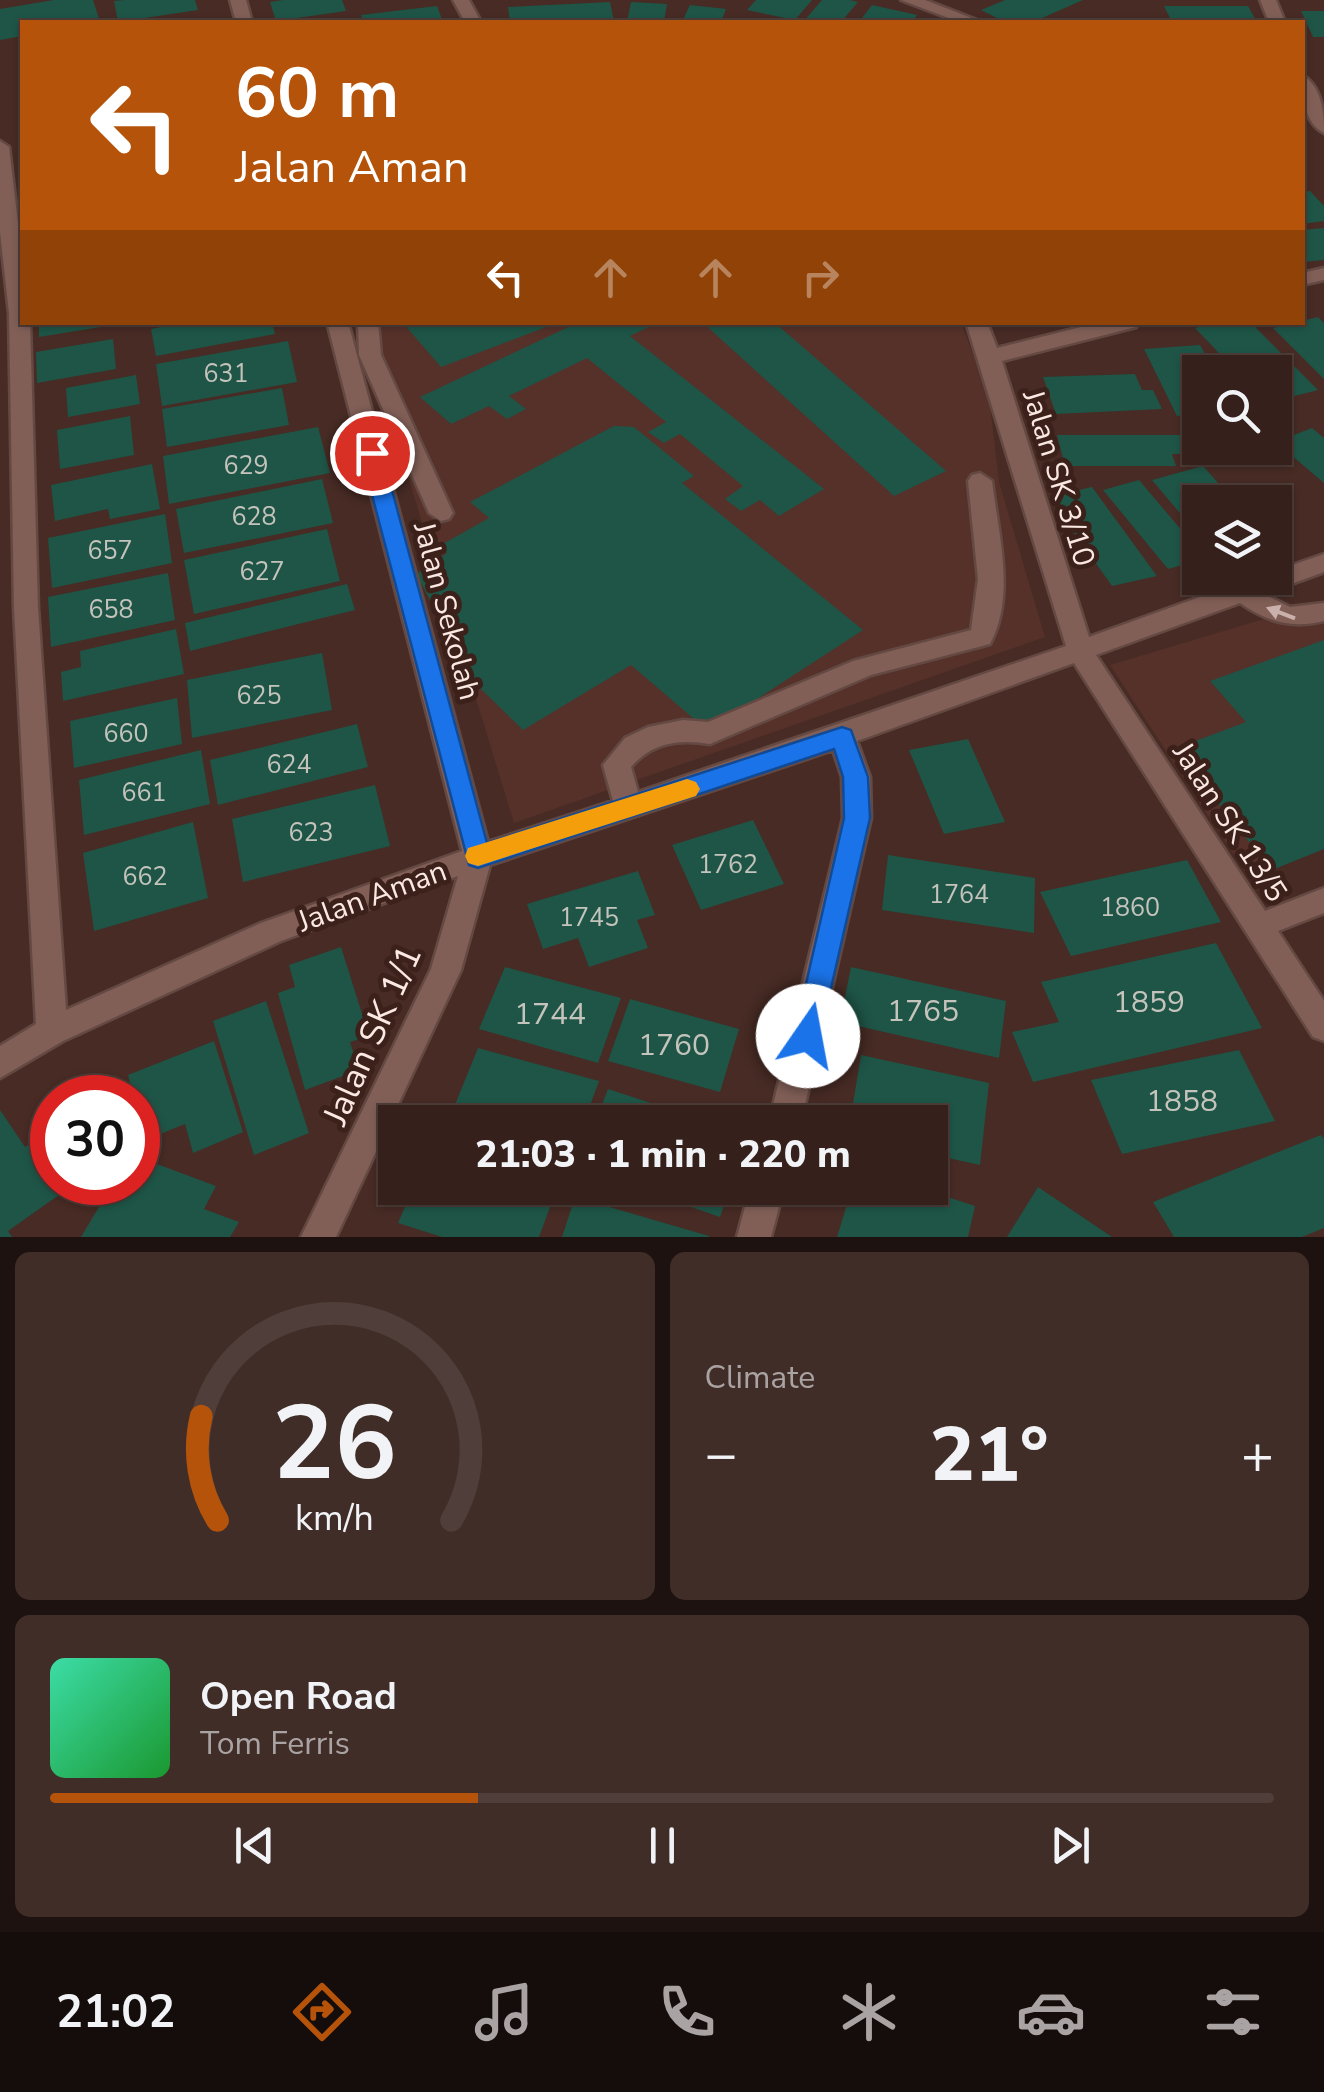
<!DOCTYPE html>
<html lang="en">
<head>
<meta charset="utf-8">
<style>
  body { margin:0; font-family:"Nunito Sans",sans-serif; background:#402d28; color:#f1f3f6; height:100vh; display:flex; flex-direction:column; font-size:38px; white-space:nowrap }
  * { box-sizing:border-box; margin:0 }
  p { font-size:32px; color:#aaa3a3 }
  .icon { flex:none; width:55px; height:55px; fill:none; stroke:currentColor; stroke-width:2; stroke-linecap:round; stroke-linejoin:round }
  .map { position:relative; height:1237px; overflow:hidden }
  .details { display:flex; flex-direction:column; gap:15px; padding:15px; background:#1d120f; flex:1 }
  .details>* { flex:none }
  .hud { position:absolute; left:20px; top:20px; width:1285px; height:305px; border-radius:0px; box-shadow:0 2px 8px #0004,0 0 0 2px #4f3e3a; background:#b45309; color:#fff; overflow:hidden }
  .buttons { position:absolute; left:1182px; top:355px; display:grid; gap:20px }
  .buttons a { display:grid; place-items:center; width:110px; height:110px; border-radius:0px; background:#35201b; box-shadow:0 2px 8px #0004,0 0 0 2px #4f3e3a; font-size:50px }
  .speed { position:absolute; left:30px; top:1075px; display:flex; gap:20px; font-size:50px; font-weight:700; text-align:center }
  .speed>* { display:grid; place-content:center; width:130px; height:130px; border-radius:50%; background:#35201b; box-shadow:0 2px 8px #0004,0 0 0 2px #4f3e3a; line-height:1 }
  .speed .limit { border:15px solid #d22; background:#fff; color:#111 }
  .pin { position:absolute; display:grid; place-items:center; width:85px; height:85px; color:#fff; margin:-42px; border:5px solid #fff; border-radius:50%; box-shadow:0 2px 10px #0007 }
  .me { position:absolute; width:110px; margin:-55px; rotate:12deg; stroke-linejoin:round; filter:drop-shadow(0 0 8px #0008) }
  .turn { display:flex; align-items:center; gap:35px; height:210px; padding:0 50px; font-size:45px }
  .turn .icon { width:130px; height:130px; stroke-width:2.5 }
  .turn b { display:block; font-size:70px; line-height:85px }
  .lanes { display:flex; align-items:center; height:95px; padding:0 50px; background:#0003; justify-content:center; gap:50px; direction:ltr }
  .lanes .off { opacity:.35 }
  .big { font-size:75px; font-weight:800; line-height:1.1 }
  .details .widget { flex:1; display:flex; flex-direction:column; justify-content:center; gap:15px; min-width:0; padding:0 35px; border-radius:15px; background:#402d28 }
  .details .dial { align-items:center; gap:0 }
  .dial svg { height:260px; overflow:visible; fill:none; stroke:#4f3e3a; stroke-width:7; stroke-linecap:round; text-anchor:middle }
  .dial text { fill:#f1f3f6; stroke:none }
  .song { display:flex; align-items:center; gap:30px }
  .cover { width:120px; height:120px; border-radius:15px; background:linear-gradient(135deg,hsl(160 70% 55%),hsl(130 70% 35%)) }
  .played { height:10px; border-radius:5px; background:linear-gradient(90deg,#b45309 35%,#4f3e3a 35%) }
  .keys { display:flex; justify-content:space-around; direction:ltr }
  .heat { display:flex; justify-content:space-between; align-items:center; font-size:55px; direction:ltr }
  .details .tiles { flex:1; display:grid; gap:15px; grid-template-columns:1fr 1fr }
  .widget:last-child { grid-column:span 2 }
  .trip { position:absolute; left:378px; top:1105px; width:570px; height:100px; border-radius:0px; background:#35201b; box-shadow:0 2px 8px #0004,0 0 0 2px #4f3e3a; font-weight:800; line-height:100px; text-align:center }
  .tab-bar { display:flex; height:160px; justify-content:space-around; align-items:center; background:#150d0b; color:#aaa3a3 }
  .tab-bar .icon { width:70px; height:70px }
  .tab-bar .on { color:#b45309 }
  .tab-bar b { font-size:45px; color:#f1f3f6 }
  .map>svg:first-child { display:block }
</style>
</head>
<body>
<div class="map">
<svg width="1324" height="1237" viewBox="0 0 1324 1237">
  <rect width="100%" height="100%" fill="#472b24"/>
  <g fill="#55312a">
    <path d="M 361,323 L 961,323 L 989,395 L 999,482 L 1045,637 L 514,823 Z"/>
    <path d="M 1324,601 L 1324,845 L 1245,872 L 1110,665 Z"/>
  </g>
  <g fill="#1e5547">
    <path d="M 54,0 L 93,0 L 100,22 L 22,22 L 22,36 L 0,40 L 0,9 Z"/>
    <path d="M 124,0 L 195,0 L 198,10 L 118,22 L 114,1 Z"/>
    <path d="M 283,0 L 342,0 L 346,11 L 276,21 L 270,2 Z"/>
    <path d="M 756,0 L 812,0 L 795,20 L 747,10 Z"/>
    <path d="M 822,0 L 850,0 L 858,2 L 841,22 L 803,22 Z"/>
    <path d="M 1005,0 L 1083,0 L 1033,22 L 1005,22 L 981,10 Z"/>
    <path d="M 610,2 L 614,22 L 510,22 L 508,7 Z"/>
    <path d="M 631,2 L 667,4 L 664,22 L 627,22 Z"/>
    <path d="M 690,5 L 726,9 L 721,22 L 682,22 Z"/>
    <path d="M 872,5 L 917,15 L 912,22 L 859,22 Z"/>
    <path d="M 437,6 L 443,22 L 363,22 L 361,15 Z"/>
    <path d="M 1164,6 L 1248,6 L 1257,22 L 1172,22 Z"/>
    <path d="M 1301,11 L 1324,11 L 1324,37 L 1313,37 Z"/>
    <path d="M 1310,191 L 1324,206 L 1324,221 L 1302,224 L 1302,192 Z"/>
    <path d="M 1324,228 L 1324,260 L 1302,262 L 1302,230 Z"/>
    <path d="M 1318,317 L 1324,323 L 1324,379 L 1273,328 Z"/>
    <path d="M 39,322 L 113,322 L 113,325 L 39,337 Z"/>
    <path d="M 187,322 L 272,322 L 275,334 L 156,356 L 151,329 Z"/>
    <path d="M 402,322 L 557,322 L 557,323 L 441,367 Z"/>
    <path d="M 579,322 L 659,322 L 630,336 L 824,489 L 779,516 L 760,500 L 741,511 L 725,499 L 743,486 L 680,434 L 664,443 L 648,432 L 666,422 L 587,358 L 509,396 L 526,409 L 507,419 L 489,406 L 451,424 L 420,397 Z"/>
    <path d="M 702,322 L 774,322 L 946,471 L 894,496 Z"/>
    <path d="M 1218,322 L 1250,322 L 1318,390 L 1275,401 L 1275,372 L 1237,372 L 1195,328 Z"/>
    <path d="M 113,339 L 116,369 L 37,383 L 36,352 Z"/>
    <path d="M 288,341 L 297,382 L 162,406 L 156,364 Z"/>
    <path d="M 1200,345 L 1215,372 L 1200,372 L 1200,414 L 1177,416 L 1144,349 Z"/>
    <path d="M 1135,374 L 1142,390 L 1153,390 L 1162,409 L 1056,414 L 1043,377 Z"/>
    <path d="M 136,375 L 140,404 L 68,417 L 66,388 Z"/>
    <path d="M 282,388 L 289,425 L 167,447 L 162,409 Z"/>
    <path d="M 130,416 L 134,455 L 60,469 L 57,430 Z"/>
    <path d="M 614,426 L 634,427 L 694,476 L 682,483 L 863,630 L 708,731 L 631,665 L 523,730 L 449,658 L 437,613 L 416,574 L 447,553 L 441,545 L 489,518 L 470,502 Z"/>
    <path d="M 318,427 L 330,473 L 169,504 L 163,456 Z"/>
    <path d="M 1312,428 L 1324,438 L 1324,483 L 1276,442 Z"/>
    <path d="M 1057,435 L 1183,435 L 1189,454 L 1172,454 L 1176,466 L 1065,466 Z"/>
    <path d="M 152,464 L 160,509 L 110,519 L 108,509 L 55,521 L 51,485 Z"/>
    <path d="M 1203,466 L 1235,502 L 1200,502 L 1200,537 L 1152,480 Z"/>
    <path d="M 322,479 L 333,523 L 184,553 L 176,509 Z"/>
    <path d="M 1139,480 L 1200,552 L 1200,560 L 1168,569 L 1103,490 Z"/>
    <path d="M 1092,487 L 1157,576 L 1112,586 L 1049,497 Z"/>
    <path d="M 165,514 L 172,563 L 52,588 L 48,538 Z"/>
    <path d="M 327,529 L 340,581 L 194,614 L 184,560 Z"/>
    <path d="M 168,573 L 175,620 L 51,647 L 48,597 Z"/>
    <path d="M 347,584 L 355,610 L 190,651 L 185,623 Z"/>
    <path d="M 176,629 L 184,674 L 63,701 L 61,672 L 81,667 L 80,651 Z"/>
    <path d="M 1324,640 L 1324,849 L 1272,870 L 1174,749 L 1246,722 L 1210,681 Z"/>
    <path d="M 322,653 L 332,710 L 192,738 L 187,680 Z"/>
    <path d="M 177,698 L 182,744 L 74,768 L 70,721 Z"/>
    <path d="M 357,724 L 368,767 L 218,805 L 210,760 Z"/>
    <path d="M 968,739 L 1005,822 L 944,834 L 909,750 Z"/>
    <path d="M 201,750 L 210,804 L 84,835 L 79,780 Z"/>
    <path d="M 375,785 L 390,846 L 243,882 L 232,819 Z"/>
    <path d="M 753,820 L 784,884 L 701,910 L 672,845 Z"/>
    <path d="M 193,822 L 208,898 L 94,931 L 83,853 Z"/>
    <path d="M 888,855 L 1035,878 L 1034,933 L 882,910 Z"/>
    <path d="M 1187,860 L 1221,922 L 1071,956 L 1040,892 Z"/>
    <path d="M 638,871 L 655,915 L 637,920 L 648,948 L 589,967 L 578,938 L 543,949 L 527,904 Z"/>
    <path d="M 1216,943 L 1262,1028 L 1033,1082 L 1012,1032 L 1059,1022 L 1041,982 Z"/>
    <path d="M 341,947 L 369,1036 L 350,1042 L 359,1070 L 305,1090 L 278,993 L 295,987 L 289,965 Z"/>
    <path d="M 505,967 L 621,998 L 598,1063 L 479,1029 Z"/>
    <path d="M 851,967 L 1006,1001 L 999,1058 L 840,1022 Z"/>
    <path d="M 630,999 L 739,1029 L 720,1092 L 608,1061 Z"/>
    <path d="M 266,1001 L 309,1133 L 254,1155 L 213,1021 Z"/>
    <path d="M 214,1041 L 243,1132 L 193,1153 L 185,1124 L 145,1140 L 138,1098 L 134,1098 L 128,1075 Z"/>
    <path d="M 478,1048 L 599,1081 L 584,1122 L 448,1122 Z"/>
    <path d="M 1239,1050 L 1275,1121 L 1122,1154 L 1091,1080 Z"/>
    <path d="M 861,1055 L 989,1083 L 980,1165 L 930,1154 L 930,1122 L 850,1122 Z"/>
    <path d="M 608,1089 L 709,1122 L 595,1122 Z"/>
    <path d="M 0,1110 L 25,1147 L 40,1137 L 52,1155 L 52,1182 L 73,1185 L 8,1231 L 12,1237 L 0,1237 Z"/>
    <path d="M 1321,1135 L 1324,1139 L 1324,1228 L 1302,1237 L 1174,1237 L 1153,1202 Z"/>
    <path d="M 138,1157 L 216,1186 L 204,1209 L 239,1222 L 230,1237 L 81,1237 L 114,1182 L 138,1182 Z"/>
    <path d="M 1038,1187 L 1112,1237 L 1007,1237 Z"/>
    <path d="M 413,1188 L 557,1188 L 539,1237 L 442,1237 L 398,1223 Z"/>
    <path d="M 636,1188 L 730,1188 L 720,1217 Z"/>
    <path d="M 852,1188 L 920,1188 L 975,1206 L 968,1237 L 837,1237 Z"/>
    <path d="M 575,1197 L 709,1236 L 709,1237 L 562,1237 Z"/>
  </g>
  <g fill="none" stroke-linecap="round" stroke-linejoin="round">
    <g stroke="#644943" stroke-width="5">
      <g id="minor">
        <path d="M 230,0 L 246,0 L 252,22 L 236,22 Z"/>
        <path d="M 453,0 L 469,0 L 481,22 L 465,22 Z"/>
        <path d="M 901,0 L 925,0 L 982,22 L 959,22 Z"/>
        <path d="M 1260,0 L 1276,0 L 1285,22 L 1269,22 Z"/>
        <path d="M 1302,75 C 1322,86 1324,113 1324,133 C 1304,123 1302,96 1302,75 Z"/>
        <path d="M 0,141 L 9,147 L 22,257 L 22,322 L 30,322 L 38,608 L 66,1010 L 261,923 L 462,851 L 327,322 L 348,322 L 488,842 L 613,801 L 603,765 L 625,738 L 648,727 L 683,720 L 708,722 L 853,661 L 971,630 L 978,579 L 968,481 L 972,475 L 980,473 L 992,481 C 998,532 1016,596 990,644 L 871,675 L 710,744 C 679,739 652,742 631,767 L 638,792 L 1066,646 L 966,322 L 987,322 L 997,348 L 1101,322 L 1139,322 L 1136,327 L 1002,361 L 1089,637 L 1233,585 L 1275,578 L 1275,571 L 1324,554 L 1324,572 L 1264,594 L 1290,607 L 1324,603 L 1324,621 C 1291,629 1268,622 1240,603 L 1096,655 L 1265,911 L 1324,888 L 1324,913 L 1278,931 L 1324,1001 L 1324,1041 L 1313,1037 L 1074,663 L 857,741 L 870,777 L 871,818 L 801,1122 L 769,1122 L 843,818 L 842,777 L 833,750 L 490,865 L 461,970 L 336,1237 L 301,1237 L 431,969 L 458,876 L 281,941 L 63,1041 L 0,1078 L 0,1046 L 36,1024 L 14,608 L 9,313 L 0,232 Z"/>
        <path d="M 1324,268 L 1324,280 L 1302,285 L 1302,273 Z"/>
        <path d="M 358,322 L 378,322 L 381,355 L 453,513 L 449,519 L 441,521 L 429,513 L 359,355 Z"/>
        <path d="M 750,1188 L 784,1188 L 771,1237 L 737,1237 Z"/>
      </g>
    </g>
    <use href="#minor" fill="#815f57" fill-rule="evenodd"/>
  </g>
  <defs><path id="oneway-solid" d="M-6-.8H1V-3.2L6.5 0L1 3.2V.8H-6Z" transform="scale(2.5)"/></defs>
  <use fill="#cab1ab" href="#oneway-solid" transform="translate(1281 613) rotate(-159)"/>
  <path fill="#1a73e8" stroke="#114b97" stroke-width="2.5" d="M 372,446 L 382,453 L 487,843 L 842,727 L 851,730 L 868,777 L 870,818 L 818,1045 L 808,1049 L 798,1045 L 794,1036 L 844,818 L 843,777 L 834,749 L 478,868 L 469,865 L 361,453 Z"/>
  <path fill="#f59e0b" d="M 687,779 L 696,782 L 700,789 L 696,796 L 478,866 L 468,863 L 465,856 L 468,848 L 478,845 Z"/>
  <g text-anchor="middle" stroke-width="10" stroke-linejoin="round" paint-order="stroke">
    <g font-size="25" fill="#c4c3bc">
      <text x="226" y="382">631</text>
      <text x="246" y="474">629</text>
      <text x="254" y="525">628</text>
      <text x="110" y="559">657</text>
      <text x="262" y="580">627</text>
      <text x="111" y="618">658</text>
      <text x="259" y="704">625</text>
      <text x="126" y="742">660</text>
      <text x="289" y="773">624</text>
      <text x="144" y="801">661</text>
      <text x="311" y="841">623</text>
      <text x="728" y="873">1762</text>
      <text x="145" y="885">662</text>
      <text x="959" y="903">1764</text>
      <text x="1130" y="916">1860</text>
      <text x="589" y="926">1745</text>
    </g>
    <g font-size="30" fill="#fbe8e3" stroke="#3c211b">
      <text transform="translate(1059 478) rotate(73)" y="10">Jalan SK 3/10</text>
      <text transform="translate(447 611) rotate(75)" y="10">Jalan Sekolah</text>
      <text transform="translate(1230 822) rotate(57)" y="10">Jalan SK 13/5</text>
      <text transform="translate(372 896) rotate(-20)" y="10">Jalan Aman</text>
    </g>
    <g font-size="30" fill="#c4c3bc">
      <text x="1149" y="1012">1859</text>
      <text x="923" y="1021">1765</text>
      <text x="550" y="1024">1744</text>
      <text x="674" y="1055">1760</text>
      <text x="1182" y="1111">1858</text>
    </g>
    <g font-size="35" fill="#fbe8e3" stroke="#3c211b">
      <text transform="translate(372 1035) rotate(-66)" y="12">Jalan SK 1/1</text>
    </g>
  </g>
</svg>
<div class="buttons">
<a><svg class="icon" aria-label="search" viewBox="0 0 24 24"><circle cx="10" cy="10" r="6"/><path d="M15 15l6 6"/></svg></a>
<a><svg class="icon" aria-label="layers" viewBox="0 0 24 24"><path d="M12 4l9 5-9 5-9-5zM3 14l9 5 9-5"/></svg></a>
</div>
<div class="speed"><div class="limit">30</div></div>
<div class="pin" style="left:372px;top:453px;background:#d93025"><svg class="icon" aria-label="arrive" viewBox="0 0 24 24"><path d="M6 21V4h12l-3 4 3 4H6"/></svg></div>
<svg class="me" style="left:808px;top:1036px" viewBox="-20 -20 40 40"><circle r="19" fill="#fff"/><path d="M0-13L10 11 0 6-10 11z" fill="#1a73e8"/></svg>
<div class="trip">21:03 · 1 min · 220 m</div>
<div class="hud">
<div class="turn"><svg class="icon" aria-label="left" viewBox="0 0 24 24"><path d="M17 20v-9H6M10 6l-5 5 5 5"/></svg><div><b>60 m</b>Jalan Aman</div></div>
<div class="lanes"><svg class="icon" aria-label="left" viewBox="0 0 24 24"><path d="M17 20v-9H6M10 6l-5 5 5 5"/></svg><svg class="icon off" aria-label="ahead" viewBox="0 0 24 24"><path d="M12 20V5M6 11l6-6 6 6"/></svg><svg class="icon off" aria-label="ahead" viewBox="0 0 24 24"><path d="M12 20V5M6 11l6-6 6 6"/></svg><svg class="icon off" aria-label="right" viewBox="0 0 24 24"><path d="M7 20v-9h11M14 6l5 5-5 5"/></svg></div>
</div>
</div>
<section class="details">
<div class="tiles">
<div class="widget dial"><svg viewBox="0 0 100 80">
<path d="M14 69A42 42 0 1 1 86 69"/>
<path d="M14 69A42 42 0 0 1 9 37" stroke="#b45309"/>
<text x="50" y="56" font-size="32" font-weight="700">26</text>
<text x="50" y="72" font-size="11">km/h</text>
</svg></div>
<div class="widget"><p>Climate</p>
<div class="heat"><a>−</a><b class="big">21°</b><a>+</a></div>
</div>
<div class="widget">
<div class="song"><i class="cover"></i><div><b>Open Road</b><p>Tom Ferris</p></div></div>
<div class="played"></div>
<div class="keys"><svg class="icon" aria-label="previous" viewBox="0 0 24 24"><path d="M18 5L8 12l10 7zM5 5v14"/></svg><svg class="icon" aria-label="pause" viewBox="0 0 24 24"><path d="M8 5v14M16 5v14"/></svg><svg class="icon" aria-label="next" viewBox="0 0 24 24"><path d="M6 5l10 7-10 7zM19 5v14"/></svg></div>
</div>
</div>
</section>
<nav class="tab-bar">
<b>21:02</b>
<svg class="icon on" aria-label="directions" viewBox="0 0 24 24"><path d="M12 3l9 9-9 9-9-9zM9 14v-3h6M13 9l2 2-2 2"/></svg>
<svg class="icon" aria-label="music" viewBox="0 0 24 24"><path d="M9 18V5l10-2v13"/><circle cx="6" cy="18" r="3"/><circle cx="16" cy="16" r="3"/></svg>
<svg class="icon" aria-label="phone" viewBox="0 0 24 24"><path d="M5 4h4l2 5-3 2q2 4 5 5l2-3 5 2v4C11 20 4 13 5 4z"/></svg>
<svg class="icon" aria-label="climate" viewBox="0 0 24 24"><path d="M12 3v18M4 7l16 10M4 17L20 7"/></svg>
<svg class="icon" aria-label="car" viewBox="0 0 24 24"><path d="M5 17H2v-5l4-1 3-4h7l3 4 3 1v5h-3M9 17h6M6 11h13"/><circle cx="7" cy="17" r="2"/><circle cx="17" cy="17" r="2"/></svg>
<svg class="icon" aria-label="filters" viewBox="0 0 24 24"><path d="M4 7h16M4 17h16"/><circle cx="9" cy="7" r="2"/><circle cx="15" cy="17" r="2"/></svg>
</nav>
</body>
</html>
